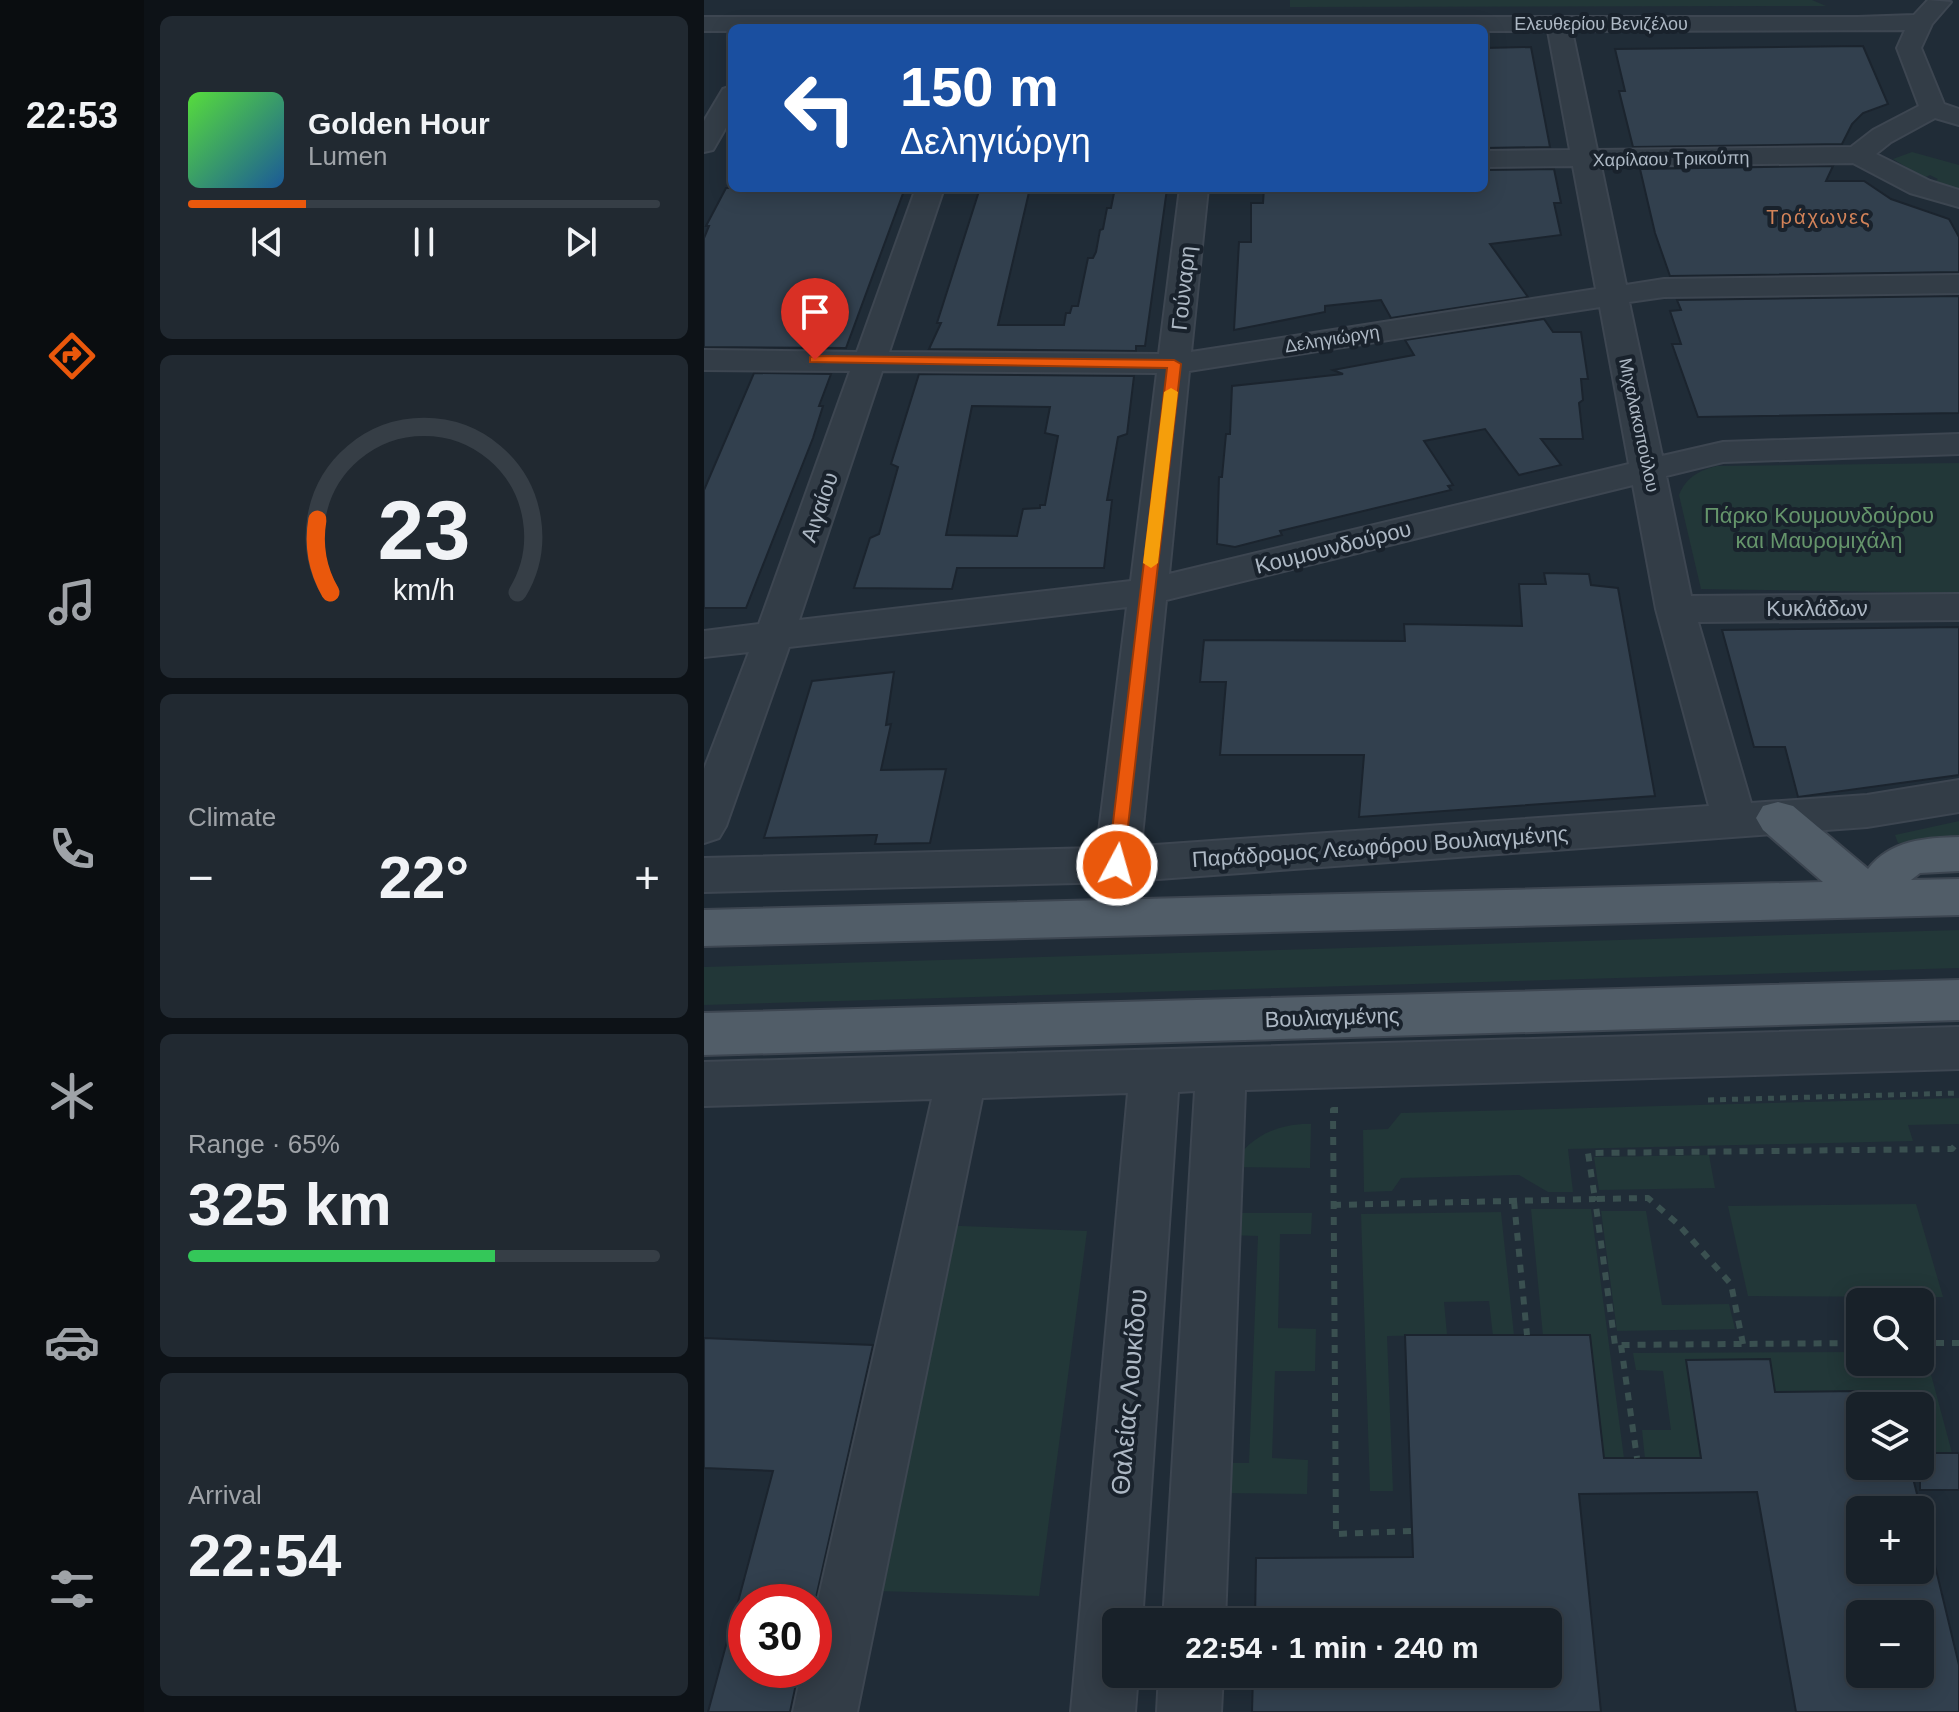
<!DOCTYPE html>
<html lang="en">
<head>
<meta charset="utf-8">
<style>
  body { margin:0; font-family:Helvetica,sans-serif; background:#212931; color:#f1f3f6; height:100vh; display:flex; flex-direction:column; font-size:30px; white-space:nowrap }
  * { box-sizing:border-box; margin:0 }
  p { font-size:26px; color:#9fa3a8 }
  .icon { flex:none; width:44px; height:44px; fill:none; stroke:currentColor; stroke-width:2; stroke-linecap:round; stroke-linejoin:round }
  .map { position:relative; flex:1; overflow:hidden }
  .drawer { display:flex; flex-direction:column; gap:16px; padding:16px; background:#0d1217; width:560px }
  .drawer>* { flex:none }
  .hud { position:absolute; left:24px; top:24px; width:760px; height:168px; border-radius:12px; box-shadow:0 4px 20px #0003,0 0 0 2px #363e46; background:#1a4fa0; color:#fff; overflow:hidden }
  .buttons { position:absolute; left:1142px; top:1288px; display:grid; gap:16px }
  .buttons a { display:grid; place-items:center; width:88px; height:88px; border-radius:12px; background:#182129; box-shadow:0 4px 20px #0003,0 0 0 2px #363e46; font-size:40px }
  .speed { position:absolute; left:24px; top:1584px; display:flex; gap:16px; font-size:40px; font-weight:700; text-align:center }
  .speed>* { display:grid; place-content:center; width:104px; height:104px; border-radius:50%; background:#182129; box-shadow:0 4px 20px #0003,0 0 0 2px #363e46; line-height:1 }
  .speed .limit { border:12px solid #d22; background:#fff; color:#111 }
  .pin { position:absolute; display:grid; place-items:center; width:68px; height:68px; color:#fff; margin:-82px -34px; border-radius:50% 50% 50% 0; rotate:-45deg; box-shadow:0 0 8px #0007 }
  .pin .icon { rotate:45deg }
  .me { position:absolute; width:88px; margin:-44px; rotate:6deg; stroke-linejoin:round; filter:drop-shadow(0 0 6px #0008) }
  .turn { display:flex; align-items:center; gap:28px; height:168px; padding:0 40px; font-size:36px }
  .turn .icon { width:104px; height:104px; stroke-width:2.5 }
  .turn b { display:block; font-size:56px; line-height:68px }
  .big { font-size:60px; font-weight:600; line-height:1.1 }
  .drawer .card { flex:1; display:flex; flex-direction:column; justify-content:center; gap:12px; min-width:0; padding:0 28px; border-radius:12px; background:#212931 }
  .drawer .dial { align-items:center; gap:0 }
  .dial svg { height:208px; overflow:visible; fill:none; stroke:#363e46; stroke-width:7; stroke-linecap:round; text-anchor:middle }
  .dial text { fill:#f1f3f6; stroke:none }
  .song { display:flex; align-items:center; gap:24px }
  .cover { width:96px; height:96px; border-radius:12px; background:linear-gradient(135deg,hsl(110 70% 55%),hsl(210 70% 35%)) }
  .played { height:8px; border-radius:4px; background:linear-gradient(90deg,#ea580c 25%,#363e46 25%) }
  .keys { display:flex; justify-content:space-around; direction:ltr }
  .heat { display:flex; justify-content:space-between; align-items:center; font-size:44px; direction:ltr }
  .charge { height:12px; border-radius:6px; background:linear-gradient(90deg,#34c759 65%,#363e46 0) }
  .trip { position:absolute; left:398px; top:1608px; width:460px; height:80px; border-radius:12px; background:#182129; box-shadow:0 4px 20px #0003,0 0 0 2px #363e46; font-weight:600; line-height:80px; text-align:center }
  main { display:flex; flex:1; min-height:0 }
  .tabs { display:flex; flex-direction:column; width:144px; justify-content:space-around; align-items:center; background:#0a0d10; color:#9fa3a8 }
  .tabs .icon { width:56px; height:56px }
  .tabs .on { color:#ea580c }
  .tabs b { font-size:36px; color:#f1f3f6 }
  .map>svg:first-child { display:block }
</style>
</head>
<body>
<main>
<nav class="tabs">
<b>22:53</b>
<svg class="icon on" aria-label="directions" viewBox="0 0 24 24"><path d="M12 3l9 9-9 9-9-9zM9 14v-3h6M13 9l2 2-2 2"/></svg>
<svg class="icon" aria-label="music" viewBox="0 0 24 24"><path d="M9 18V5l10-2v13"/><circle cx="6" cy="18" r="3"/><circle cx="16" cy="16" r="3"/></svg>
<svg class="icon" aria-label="phone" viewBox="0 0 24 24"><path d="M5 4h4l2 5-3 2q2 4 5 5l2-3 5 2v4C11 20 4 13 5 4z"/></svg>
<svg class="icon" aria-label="climate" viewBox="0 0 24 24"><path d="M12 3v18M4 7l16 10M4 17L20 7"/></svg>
<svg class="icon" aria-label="car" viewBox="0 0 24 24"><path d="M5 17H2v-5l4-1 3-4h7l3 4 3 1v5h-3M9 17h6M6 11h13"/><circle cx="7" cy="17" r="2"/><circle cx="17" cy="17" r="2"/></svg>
<svg class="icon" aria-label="filters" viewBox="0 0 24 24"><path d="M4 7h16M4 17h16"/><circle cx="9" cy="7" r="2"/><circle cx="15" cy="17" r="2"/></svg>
</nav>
<section class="drawer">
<div class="card">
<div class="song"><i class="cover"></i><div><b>Golden Hour</b><p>Lumen</p></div></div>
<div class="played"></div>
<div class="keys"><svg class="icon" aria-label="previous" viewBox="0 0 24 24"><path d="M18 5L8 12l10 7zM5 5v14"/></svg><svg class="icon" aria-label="pause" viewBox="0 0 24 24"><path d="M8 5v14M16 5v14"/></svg><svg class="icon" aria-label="next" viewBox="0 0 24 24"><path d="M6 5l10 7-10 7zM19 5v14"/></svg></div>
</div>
<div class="card dial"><svg viewBox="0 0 100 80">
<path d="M14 69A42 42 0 1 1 86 69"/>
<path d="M14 69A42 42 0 0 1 9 41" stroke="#ea580c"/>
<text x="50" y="56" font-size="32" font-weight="700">23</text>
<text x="50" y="72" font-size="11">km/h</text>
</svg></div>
<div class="card"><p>Climate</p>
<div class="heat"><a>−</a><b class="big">22°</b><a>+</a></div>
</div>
<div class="card"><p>Range · 65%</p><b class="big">325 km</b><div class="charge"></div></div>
<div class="card"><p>Arrival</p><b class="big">22:54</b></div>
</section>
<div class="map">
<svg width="1255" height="1712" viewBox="0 0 1255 1712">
  <rect width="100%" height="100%" fill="#202c37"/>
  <g fill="#223738">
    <path d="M 586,0 L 1108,0 L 1122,6 L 586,7 Z"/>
    <path d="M 1208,152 L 1255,165 L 1255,191 L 1229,183 L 1234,179 L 1226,175 L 1220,178 L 1189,159 Z"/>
    <path d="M 1255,463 L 1255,593 L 997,589 L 975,495 C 982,477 996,470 1013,466 Z"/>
    <path d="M 1255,821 L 1255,841 L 1194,843 L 1191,835 Z"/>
    <path d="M 1255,930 L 1255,968 L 0,1005 L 0,967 Z"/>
    <path d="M 1255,1098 L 1255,1124 L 1204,1125 L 1209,1141 L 864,1149 L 869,1192 L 844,1192 L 815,1175 L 697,1178 L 688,1191 L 660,1192 L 659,1130 L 684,1129 L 697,1113 Z"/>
    <path d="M 607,1124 L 606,1168 L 527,1167 C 544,1138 572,1123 607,1124 Z"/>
    <path d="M 1005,1155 L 1011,1188 L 895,1190 L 890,1157 Z"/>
    <path d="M 1212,1204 L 1239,1297 L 1044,1296 L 1024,1206 Z"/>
    <path d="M 827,1209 L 887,1209 L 920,1458 L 900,1459 L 886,1335 L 839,1336 Z"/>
    <path d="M 897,1211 L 942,1211 L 958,1305 L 1025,1304 L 1031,1329 L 913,1331 Z"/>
    <path d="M 797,1212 L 810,1335 L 789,1336 L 785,1301 L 740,1302 L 743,1335 L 683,1336 L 689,1491 L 666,1491 L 657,1214 Z"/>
    <path d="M 523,1213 L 608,1213 L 607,1234 L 576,1234 L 574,1328 L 612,1329 L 611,1371 L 571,1371 L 568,1458 L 604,1460 L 603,1494 L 511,1493 L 513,1463 L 545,1463 L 554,1236 L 522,1235 Z"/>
    <path d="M 208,1224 L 383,1231 L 335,1596 L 107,1589 Z"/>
    <path d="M 1156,1352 L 1156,1362 L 1216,1362 L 1216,1352 L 1221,1352 L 1248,1453 L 1216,1453 L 1216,1406 L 1168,1406 L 1164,1391 L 1071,1392 L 1065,1359 L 983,1360 L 997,1458 L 941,1459 L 938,1430 L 967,1430 L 959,1371 L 932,1370 L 929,1353 Z"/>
  </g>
  <g fill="#32404e" stroke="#1b242e" stroke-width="2" fill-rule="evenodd">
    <path d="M 1159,46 L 1184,104 L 1159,113 L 1148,124 L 1138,144 L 929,147 L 915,91 L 921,91 L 911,49 Z"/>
    <path d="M 827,47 L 846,147 L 780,148 L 780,48 Z"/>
    <path d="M 1129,166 L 1122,181 L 1160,181 L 1187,199 L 1245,219 L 1255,237 L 1255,272 L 966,276 L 951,233 L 936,169 Z"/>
    <path d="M 850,169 L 857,203 L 850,203 L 857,235 L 786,244 L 824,297 L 687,318 L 677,300 L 621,306 L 621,312 L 530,330 L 535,242 L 547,242 L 547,203 L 559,203 L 560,188 L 780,188 L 780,170 Z"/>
    <path d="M 22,188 L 201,188 L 142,348 L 0,347 L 0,238 L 5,226 L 2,226 Z"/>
    <path d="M 276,188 L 326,188 L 294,325 L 360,325 L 362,313 L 366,313 L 368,306 L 374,306 L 384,258 L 389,258 L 392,252 L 396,230 L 399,229 L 403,208 L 407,208 L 411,188 L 463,189 L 441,346 L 432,346 L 432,351 L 225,349 L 237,323 L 233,323 Z"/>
    <path d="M 1255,296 L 1255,413 L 994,417 L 968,344 L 977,344 L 966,311 L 977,310 L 973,300 Z"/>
    <path d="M 840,319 L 849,332 L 877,332 L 884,379 L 877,379 L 879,400 L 875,403 L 879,439 L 837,439 L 857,465 L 815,475 L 781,429 L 720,441 L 749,485 L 744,486 L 747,490 L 576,531 L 578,535 L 531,547 L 513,544 L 515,477 L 518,477 L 522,434 L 526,434 L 528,386 L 639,374 L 629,370 L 710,355 L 701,340 Z"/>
    <path d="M 50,373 L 127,374 L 115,406 L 119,406 L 109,438 L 42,608 L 0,608 L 0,490 Z"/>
    <path d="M 215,374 L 430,376 L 423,434 L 414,437 L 403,500 L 408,500 L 400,568 L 253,568 L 248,589 L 150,588 L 166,538 L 175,534 L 194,467 L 187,464 ZM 268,406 L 346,407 L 341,433 L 354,436 L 341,505 L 336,505 L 336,508 L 319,509 L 313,536 L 242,535 Z"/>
    <path d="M 840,573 L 885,574 L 887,585 L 914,588 L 951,796 L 655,817 L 660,755 L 516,755 L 522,682 L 496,682 L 500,640 L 701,641 L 700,624 L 818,626 L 815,584 L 842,584 Z"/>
    <path d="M 1255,627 L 1255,775 L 1094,797 L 1081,747 L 1050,747 L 1018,630 Z"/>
    <path d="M 190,672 L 182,725 L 187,724 L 177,770 L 242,769 L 226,843 L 171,844 L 173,835 L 167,835 L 60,838 L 108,681 Z"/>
    <path d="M 701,1335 L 886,1335 L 900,1458 L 997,1458 L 982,1360 L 1066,1359 L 1071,1392 L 1156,1391 L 1156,1466 L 1206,1466 L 1217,1510 L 1156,1510 L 1156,1570 L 1216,1570 L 1216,1555 L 1228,1553 L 1255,1665 L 1255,1712 L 1092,1712 L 1053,1492 L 875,1494 L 897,1712 L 548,1712 L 549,1674 L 844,1674 L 844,1622 L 551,1622 L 552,1558 L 709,1557 ZM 1156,1614 L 1216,1614 L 1216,1674 L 1156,1674 Z"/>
    <path d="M 0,1338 L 169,1345 L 111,1602 L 34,1602 L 69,1471 L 0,1468 Z"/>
    <rect x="1216" y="1453" width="39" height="37"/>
    <path d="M 32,1608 L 42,1609 L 42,1670 L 95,1670 L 86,1712 L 4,1712 Z"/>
  </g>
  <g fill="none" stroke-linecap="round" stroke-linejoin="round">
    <g stroke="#3d4651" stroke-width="4">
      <g id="minor">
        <path d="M 1224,0 L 1247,2 L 1228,24 L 1217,48 L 1240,104 L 1255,109 L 1255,125 L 1231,118 L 1187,142 L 1172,154 L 1226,181 L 1255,190 L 1255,207 L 1206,193 L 1149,163 L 897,166 L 922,285 L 960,279 L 1255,275 L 1255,293 L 960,297 L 925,302 L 958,456 L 1019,442 L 1255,434 L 1255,454 L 1019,462 L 962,476 L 987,596 L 1255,594 L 1255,620 L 994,622 L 1047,803 L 1163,795 L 1255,780 L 1255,812 L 1163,827 L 413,882 L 0,892 L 0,858 L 393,848 L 423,607 L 85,647 L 22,826 L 15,838 L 0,843 L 0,769 L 45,652 L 0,657 L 0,631 L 55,624 L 146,371 L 0,370 L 0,350 L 153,352 L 212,188 L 240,188 L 185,352 L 455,354 L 476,188 L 504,188 L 487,352 L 892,289 L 869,166 L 780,167 L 780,151 L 866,150 L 844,31 L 780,31 L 780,28 L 28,28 L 28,31 L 0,31 L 0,17 L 1154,17 L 1210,15 ZM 1201,30 L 1193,48 L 1215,106 L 1169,130 L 1147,147 L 893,150 L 868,31 ZM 896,307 L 925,464 L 465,574 L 485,371 ZM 178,371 L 453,373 L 427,581 L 95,620 ZM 929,485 L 952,609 L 1005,806 L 437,846 L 462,600 Z"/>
        <path d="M 28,86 L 28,117 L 9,150 L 0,152 L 0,121 L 19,89 Z"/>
        <path d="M 1255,1027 L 1255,1069 L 541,1090 L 521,1622 L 459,1622 L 491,1091 L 474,1092 L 438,1622 L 412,1622 L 412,1674 L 434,1674 L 431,1712 L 367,1712 L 424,1093 L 278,1098 L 153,1712 L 89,1712 L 98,1670 L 110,1670 L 110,1618 L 228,1099 L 0,1106 L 0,1062 Z"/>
        <path d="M 455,1674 L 519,1674 L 517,1712 L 453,1712 Z"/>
      </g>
    </g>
    <g stroke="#3d4651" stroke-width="4">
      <g id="major">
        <path d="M 1074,802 L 1089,806 L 1164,869 C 1187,840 1220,838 1255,837 L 1255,871 L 1216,873 L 1207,880 L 1255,879 L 1255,915 L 0,946 L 0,910 L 1119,882 L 1059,830 L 1052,818 L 1059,806 Z"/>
        <path d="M 1255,980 L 1255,1020 L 0,1055 L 0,1013 Z"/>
      </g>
    </g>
    <path stroke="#3a5050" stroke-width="5" stroke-dasharray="6 6" stroke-linecap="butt" d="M 1004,1100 L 1255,1093"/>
    <g stroke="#3a5050" stroke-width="6" stroke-dasharray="8 8" stroke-linecap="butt">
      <path d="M 634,1110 L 629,1110 L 632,1534 L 708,1531"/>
      <path d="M 810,1201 L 823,1335"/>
      <path d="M 629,1205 L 891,1199 L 911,1345 L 1156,1343"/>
      <path d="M 1216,1343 L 1255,1343"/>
      <path d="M 1039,1344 L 1027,1284 L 974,1224 L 944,1198 L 891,1199 L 884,1153 L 1248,1149 L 1255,1141"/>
      <path d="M 917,1345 L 933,1458"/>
    </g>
    <use href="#minor" fill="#333d47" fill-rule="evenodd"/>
    <use href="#major" fill="#515d68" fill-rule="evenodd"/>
  </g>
  <path fill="#ea580c" stroke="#983908" stroke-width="2" d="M 111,356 L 470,360 L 477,364 L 419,870 L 413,872 L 404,865 L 463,368 L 106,362 L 106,357 Z"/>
  <path fill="#f59e0b" d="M 467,388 L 474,392 L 454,563 L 447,568 L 439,563 L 460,392 Z"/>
  <g text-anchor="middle" stroke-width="8" stroke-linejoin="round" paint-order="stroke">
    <g font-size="18" fill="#adb8c4" stroke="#19222c">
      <text x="897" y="30">Ελευθερίου Βενιζέλου</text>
      <text transform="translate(967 159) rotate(-1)" y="6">Χαρίλαου Τρικούπη</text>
      <text transform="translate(628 339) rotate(-9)" y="6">Δεληγιώργη</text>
      <text transform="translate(935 425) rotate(78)" y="6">Μιχαλακοπούλου</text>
    </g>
    <g font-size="20" letter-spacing="2" fill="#d38359" stroke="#19222c">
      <text x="1115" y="224">Τράχωνες</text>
    </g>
    <g font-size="22" fill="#adb8c4" stroke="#19222c">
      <text transform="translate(479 288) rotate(-84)" y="8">Γούναρη</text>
      <text transform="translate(115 507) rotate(-71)" y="8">Αιγαίου</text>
      <text transform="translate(629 547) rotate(-14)" y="8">Κουμουνδούρου</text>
      <text x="1113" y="616">Κυκλάδων</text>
      <text transform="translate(676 846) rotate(-4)" y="8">Παράδρομος Λεωφόρου Βουλιαγμένης</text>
      <text transform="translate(628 1017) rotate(-2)" y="8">Βουλιαγμένης</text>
    </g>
    <g font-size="22" fill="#65956b" stroke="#19222c">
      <text x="1115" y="523">Πάρκο Κουμουνδούρου<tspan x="1115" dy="25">και Μαυρομιχάλη</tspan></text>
    </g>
    <g font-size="26" fill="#adb8c4" stroke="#19222c">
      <text transform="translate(425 1392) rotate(-85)" y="9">Θαλείας Λουκίδου</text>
    </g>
  </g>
</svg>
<div class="buttons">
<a><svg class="icon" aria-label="search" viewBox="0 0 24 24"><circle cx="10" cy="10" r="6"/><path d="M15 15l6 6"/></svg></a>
<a><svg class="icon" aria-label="layers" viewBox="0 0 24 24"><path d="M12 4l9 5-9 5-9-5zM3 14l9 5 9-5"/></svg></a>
<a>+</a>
<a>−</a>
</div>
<div class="speed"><div class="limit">30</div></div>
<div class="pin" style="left:111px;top:360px;background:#d93025"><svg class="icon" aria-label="arrive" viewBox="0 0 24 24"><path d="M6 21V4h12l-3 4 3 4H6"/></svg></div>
<svg class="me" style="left:413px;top:865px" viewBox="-20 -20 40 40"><circle r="17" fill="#ea580c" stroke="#fff" stroke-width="3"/><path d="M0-11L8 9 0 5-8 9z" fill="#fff"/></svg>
<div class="trip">22:54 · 1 min · 240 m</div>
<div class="hud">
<div class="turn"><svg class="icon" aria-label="left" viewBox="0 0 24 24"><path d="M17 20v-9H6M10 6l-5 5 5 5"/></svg><div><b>150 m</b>Δεληγιώργη</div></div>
</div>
</div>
</main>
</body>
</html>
